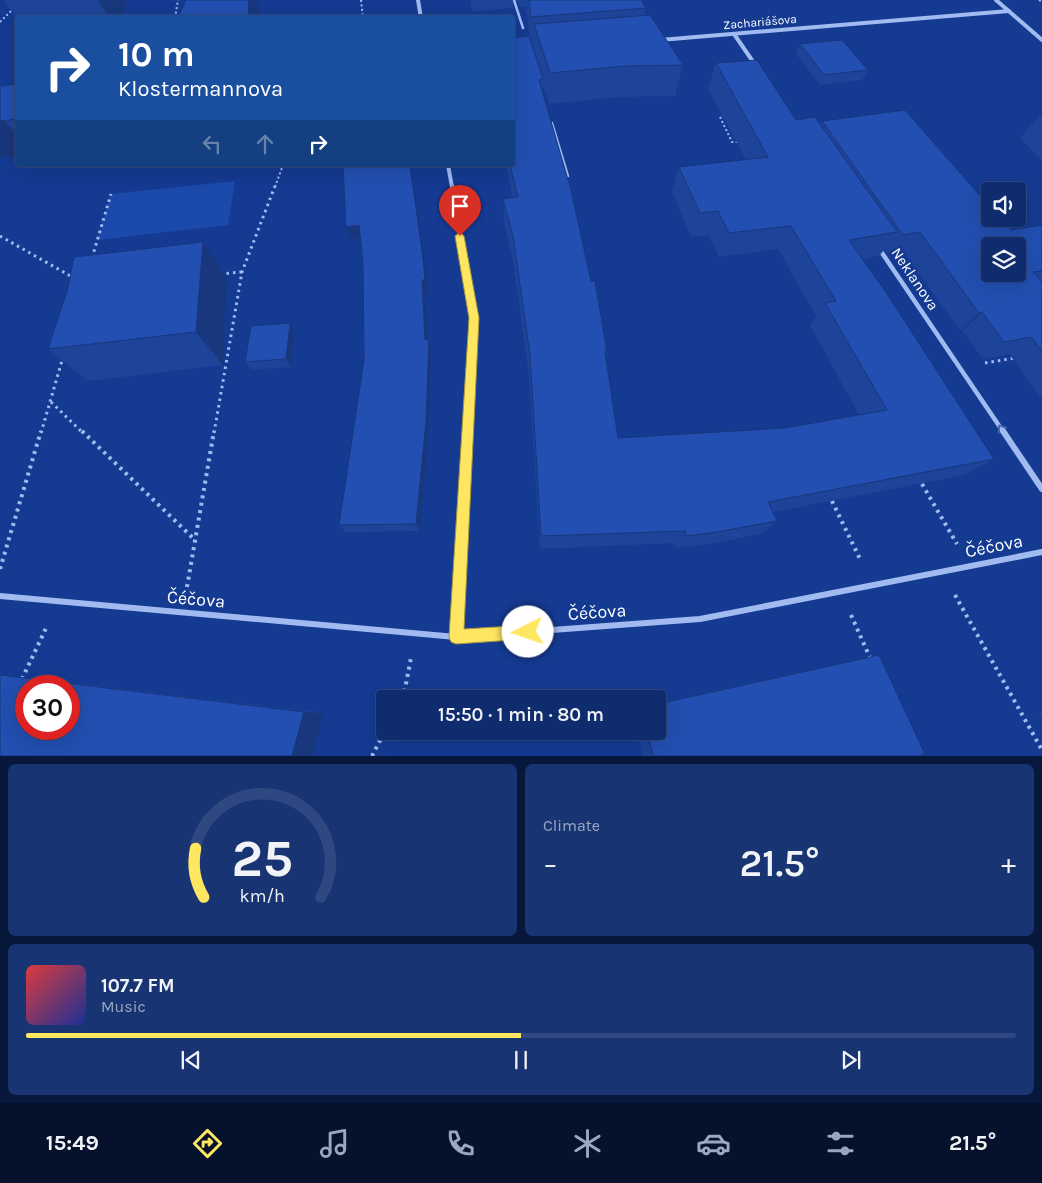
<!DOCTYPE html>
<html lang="en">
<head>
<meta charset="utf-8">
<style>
  body { margin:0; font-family:Karla,sans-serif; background:#183473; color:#f1f3f6; height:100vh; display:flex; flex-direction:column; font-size:19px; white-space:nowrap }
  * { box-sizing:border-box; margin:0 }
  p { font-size:16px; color:#9ba7c2 }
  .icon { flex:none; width:28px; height:28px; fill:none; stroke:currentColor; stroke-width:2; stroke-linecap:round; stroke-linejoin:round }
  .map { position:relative; height:756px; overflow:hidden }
  .panel { display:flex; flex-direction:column; gap:8px; padding:8px; background:#08183c; flex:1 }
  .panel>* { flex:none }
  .hud { position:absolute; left:15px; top:15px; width:500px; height:152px; border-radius:5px; box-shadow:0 5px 20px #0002,0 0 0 1px #2f4881; background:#1a4fa0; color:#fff; overflow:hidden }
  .fabs { position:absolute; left:981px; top:182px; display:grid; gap:10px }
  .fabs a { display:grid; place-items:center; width:45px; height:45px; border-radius:5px; background:#0f2c6e; box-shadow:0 5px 20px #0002,0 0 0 1px #2f4881; font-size:25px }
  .speed { position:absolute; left:15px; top:675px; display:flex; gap:10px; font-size:25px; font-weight:700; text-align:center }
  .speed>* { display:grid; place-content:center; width:65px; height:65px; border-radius:50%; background:#0f2c6e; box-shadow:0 5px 20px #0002,0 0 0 1px #2f4881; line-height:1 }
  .speed .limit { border:8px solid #d22; background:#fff; color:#111 }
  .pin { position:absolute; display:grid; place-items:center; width:42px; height:42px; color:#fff; margin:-51px -21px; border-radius:50% 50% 50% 0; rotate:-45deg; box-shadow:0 0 5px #0007 }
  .pin .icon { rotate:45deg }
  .me { position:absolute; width:55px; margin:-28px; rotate:266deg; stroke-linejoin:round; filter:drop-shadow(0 0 4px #0008) }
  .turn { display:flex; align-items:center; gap:18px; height:105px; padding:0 20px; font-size:22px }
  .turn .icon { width:65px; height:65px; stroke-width:2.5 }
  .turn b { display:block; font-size:35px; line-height:42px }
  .lanes { display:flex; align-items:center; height:48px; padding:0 20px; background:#0003; justify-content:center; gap:25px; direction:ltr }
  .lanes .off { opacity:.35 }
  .big { font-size:38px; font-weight:600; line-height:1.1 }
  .panel .card { flex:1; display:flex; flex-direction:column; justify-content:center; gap:8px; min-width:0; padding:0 18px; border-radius:8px; background:#183473 }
  .panel .dial { align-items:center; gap:0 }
  .dial svg { height:130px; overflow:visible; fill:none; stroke:#2f4881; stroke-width:7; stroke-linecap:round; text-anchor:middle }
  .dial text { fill:#f1f3f6; stroke:none }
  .song { display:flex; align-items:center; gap:15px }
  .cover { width:60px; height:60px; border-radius:8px; background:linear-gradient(135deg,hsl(0 70% 55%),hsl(230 70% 35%)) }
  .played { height:5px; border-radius:2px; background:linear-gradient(90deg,#ffe661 50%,#2f4881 50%) }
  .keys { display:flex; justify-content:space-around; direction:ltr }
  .heat { display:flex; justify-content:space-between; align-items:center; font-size:28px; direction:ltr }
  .panel .tiles { flex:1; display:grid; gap:8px; grid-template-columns:1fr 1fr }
  .card:last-child { grid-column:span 2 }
  .trip { position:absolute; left:376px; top:690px; width:290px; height:50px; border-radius:5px; background:#0f2c6e; box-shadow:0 5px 20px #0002,0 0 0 1px #2f4881; font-weight:600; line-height:50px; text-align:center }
  .tab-bar { display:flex; height:80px; justify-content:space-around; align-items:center; background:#06122c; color:#9ba7c2 }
  .tab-bar .icon { width:35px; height:35px }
  .tab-bar .on { color:#ffe661 }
  .tab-bar b { font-size:22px; color:#f1f3f6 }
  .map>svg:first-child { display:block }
</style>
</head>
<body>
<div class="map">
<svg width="1042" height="756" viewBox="0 0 1042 756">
  <rect width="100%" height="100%" fill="#143a92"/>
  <path fill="#1c4aac" d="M 235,181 L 228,225 L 97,240 L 111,194 Z"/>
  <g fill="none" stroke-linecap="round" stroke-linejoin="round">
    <g stroke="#a1bbf1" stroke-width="2" stroke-dasharray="2 2.5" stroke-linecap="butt">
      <path d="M 361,0 L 363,18"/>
      <path d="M 1039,0 L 1042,2"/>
      <path d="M 175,18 L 178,0"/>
      <path d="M 0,22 L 14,8"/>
      <path d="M 720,117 L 732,142 L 739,142"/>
      <path d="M 275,187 L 283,165"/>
    </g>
    <g stroke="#a1bbf1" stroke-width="3" stroke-dasharray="2.5 4" stroke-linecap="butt">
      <path d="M 0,236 L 74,278"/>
      <path d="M 92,258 L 111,194"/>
      <path d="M 220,274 L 242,272"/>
      <path d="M 985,363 L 1015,358"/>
      <path d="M 51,402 L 83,433"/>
      <path d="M 41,433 L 63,357"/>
      <path d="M 214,433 L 242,272 L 275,186"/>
    </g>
    <g stroke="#a1bbf1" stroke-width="4" stroke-dasharray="3 4.5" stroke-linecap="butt">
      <path d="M 82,431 L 194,539"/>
      <path d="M 922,484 L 957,544"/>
      <path d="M 832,501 L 861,561"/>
      <path d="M 0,569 L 41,431"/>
      <path d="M 187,587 L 214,431"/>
      <path d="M 955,595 L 1042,750"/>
      <path d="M 851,615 L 871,660"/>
      <path d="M 22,679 L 47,626"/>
      <path d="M 403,699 L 411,658"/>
      <path d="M 372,756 L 385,731"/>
    </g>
    <g stroke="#a1bbf1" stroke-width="2.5">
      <path d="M 514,0 L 523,28"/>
      <path d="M 552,123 L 568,176"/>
    </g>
    <g stroke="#a1bbf1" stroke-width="4">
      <path d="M 418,0 L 421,18"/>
      <path d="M 996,0 L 1042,40"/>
      <path d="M 734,34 L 756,66"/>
      <path d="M 660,40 L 1009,11"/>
      <path d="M 448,165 L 452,187"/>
    </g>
    <g stroke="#a1bbf1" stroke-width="4.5">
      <path d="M 452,186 L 474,319 L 468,433"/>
      <path d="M 878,247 L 1004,433"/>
    </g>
    <g stroke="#a1bbf1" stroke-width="6">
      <path d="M 1003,431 L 1042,489"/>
      <path d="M 0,596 L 456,637 L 700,619 L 1042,552"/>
      <path d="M 456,637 L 468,431"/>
    </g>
  </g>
  <g fill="#1d4498">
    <path d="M 5,0 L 127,0 L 122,18 L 18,18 L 18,20 L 4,1 Z"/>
    <path d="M 470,0 L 513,0 L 513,8 L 472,12 Z"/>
    <path d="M 517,0 L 641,0 L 646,8 L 644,15 L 683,65 L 675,96 L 621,97 L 549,104 L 543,86 L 543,93 L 607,352 L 606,357 L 618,438 L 785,428 L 859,415 L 810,325 L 816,316 L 778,249 L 719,257 L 709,235 L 691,237 L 672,192 L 679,167 L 746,160 L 708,89 L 716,63 L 796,120 L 820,124 L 822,121 L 1011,230 L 1042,225 L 1042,399 L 1009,354 L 983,359 L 962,330 L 960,331 L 904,252 L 888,254 L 885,249 L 879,256 L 862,259 L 994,459 L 965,475 L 773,512 L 777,521 L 761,534 L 704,545 L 676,548 L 674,543 L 540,549 L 529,375 L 513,260 L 504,223 L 503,199 L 513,198 L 506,165 L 512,165 L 529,37 L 526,6 L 520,7 Z"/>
    <path d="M 800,44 L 868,70 L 862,80 L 820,85 L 796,54 Z"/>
    <path d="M 18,84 L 18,155 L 0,158 L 0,86 Z"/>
    <path d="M 1042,113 L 1042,161 L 1020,138 Z"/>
    <path d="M 343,165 L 411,165 L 426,270 L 428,291 L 425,292 L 427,340 L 429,340 L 431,351 L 429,430 L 420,531 L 345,532 L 339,525 L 364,360 L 363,264 L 361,238 L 351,239 L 346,227 Z"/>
    <path d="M 227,279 L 223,365 L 88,381 L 48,349 Z"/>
    <path d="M 290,323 L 295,332 L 291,367 L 251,370 L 245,362 Z"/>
    <path d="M 879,655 L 919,756 L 643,756 L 637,731 L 658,731 L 658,703 Z"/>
    <path d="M 0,675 L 32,678 L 323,713 L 313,756 L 0,756 Z"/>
    <path d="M 1042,712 L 1042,719 L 1038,713 Z"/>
  </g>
  <g fill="#18377c">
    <path d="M 98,0 L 127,0 L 122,18 L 109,18 Z"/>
    <path d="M 249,0 L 256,0 L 261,14 L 261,18 L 248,18 Z"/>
    <path d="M 4,120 L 18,136 L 18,155 L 0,158 L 0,121 Z"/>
    <path d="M 410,165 L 411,165 L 426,270 L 428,291 L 425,292 L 428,351 L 425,340 Z"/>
    <path d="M 359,225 L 363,237 L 351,239 L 346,227 Z"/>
    <path d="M 203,242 L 227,279 L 223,365 L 196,332 Z"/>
    <path d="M 982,312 L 962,330 L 960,331 L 979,313 Z"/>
    <path d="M 290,323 L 295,332 L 291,367 L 286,359 Z"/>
    <path d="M 429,340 L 431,351 L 429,430 L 420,531 L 416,524 Z"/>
    <path d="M 304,712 L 323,713 L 313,756 L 292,756 Z"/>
  </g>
  <g fill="#224fb1" stroke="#18377c" fill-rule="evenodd">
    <path d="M 186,0 L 249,0 L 248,18 L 178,18 Z"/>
    <path d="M 529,0 L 641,0 L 646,8 L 531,17 Z"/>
    <path d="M 650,15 L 683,65 L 626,66 L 550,73 L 534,24 Z"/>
    <path d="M 529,36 L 543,79 L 539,80 L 571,190 L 591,281 L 595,281 L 607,352 L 605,352 L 618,438 L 785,428 L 887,410 L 825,303 L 836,301 L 791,226 L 729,233 L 718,211 L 700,213 L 679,167 L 768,157 L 716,63 L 757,60 L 796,120 L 815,117 L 897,232 L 849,240 L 885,291 L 994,459 L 768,502 L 777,521 L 717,532 L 686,536 L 685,531 L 541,536 L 530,355 L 513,236 L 503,199 L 518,197 L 510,165 L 512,165 L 512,38 Z"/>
    <path d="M 842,40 L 868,70 L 824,75 L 800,44 Z"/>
    <path d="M 18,84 L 18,119 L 0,121 L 0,86 Z"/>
    <path d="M 905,110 L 990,207 L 990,219 L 1000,219 L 1011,230 L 1042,225 L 1042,271 L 1033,272 L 1042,282 L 1042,351 L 1031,337 L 1004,342 L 982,312 L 979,313 L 920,232 L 903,235 L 822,121 ZM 990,246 L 1018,246 L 1018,274 L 990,274 Z"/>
    <path d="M 343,165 L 410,165 L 423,258 L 425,280 L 422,280 L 425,340 L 429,340 L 426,421 L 416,524 L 339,525 L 364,360 L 363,264 L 359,225 L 346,227 Z"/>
    <path d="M 203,242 L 196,332 L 48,349 L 68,288 L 74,257 Z"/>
    <path d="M 290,323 L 286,359 L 245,362 L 251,326 Z"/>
    <path d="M 879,655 L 925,754 L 919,756 L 653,756 L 647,731 L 658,731 L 658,704 Z"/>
    <path d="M 0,675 L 304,712 L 292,756 L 0,756 ZM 26,686 L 69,686 L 69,729 L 26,729 Z"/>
  </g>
  <defs><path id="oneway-chevron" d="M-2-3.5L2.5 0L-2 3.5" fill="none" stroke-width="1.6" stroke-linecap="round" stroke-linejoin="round" transform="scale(1.25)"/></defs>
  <use stroke="#4567b3" href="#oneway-chevron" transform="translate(1001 428) rotate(-124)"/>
  <path fill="#ffe661" stroke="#a6963f" d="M 460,232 L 464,236 L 479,318 L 464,629 L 528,625 L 534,627 L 536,632 L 534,637 L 528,639 L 456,644 L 451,642 L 449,637 L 469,318 L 455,236 Z"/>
  <g text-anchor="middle" stroke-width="5" stroke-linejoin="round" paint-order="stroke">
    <g font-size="12" fill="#fff" stroke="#143a92">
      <text transform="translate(760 22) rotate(-5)" y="4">Zachariášova</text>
    </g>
    <g font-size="15" fill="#fff" stroke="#143a92">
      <text transform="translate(915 279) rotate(56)" y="5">Neklanova</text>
    </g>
    <g font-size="18" fill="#fff" stroke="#143a92">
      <text transform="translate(994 546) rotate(-11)" y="6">Čéčova</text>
      <text transform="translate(196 599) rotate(5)" y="6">Čéčova</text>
      <text transform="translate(597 612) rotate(-4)" y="6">Čéčova</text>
    </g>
  </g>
</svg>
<div class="fabs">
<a><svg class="icon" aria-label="sound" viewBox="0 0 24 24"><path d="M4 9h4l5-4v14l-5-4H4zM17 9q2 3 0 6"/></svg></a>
<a><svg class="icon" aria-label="layers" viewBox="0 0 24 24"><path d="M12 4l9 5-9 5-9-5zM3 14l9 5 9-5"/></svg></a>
</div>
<div class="speed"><div class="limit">30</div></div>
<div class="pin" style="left:460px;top:236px;background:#d93025"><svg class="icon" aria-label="arrive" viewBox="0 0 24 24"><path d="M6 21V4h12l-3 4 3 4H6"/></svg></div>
<svg class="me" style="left:528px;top:632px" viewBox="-20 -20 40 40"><circle r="19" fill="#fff"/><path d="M0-13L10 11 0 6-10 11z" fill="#ffe661"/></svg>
<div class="trip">15:50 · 1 min · 80 m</div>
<div class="hud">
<div class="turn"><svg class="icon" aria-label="right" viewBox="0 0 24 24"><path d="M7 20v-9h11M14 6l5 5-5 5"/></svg><div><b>10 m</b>Klostermannova</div></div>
<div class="lanes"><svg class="icon off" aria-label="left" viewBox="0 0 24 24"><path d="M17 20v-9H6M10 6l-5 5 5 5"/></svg><svg class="icon off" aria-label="ahead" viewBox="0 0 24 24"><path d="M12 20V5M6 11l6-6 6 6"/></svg><svg class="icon" aria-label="right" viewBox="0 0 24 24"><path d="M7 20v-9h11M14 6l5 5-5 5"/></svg></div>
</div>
</div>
<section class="panel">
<div class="tiles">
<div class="card dial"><svg viewBox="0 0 100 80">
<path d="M14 69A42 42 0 1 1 86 69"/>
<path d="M14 69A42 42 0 0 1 9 39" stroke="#ffe661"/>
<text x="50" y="56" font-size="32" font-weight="700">25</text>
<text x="50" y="72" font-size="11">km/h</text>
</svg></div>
<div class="card"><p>Climate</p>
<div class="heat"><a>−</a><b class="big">21.5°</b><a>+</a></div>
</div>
<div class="card">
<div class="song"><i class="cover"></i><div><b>107.7 FM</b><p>Music</p></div></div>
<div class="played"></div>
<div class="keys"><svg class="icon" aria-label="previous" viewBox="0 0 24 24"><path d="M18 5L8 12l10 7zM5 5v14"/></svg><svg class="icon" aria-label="pause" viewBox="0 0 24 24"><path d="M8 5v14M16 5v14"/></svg><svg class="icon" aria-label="next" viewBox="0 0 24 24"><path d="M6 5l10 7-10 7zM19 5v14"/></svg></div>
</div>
</div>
</section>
<nav class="tab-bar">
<b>15:49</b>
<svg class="icon on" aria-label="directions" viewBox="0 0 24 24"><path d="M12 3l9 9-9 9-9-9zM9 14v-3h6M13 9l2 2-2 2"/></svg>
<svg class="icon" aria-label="music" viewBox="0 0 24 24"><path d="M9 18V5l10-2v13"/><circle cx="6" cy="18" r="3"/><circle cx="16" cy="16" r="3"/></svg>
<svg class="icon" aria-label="phone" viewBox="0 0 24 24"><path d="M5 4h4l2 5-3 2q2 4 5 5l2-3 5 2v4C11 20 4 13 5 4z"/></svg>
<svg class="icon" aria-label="climate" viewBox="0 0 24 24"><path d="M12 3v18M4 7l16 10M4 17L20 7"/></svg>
<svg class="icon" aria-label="car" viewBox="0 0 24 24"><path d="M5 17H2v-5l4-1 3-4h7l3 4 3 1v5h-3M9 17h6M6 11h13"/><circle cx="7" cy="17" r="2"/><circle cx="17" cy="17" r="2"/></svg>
<svg class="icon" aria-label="filters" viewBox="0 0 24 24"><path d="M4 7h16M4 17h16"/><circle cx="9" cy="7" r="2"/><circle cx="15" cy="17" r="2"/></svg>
<b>21.5°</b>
</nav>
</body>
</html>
